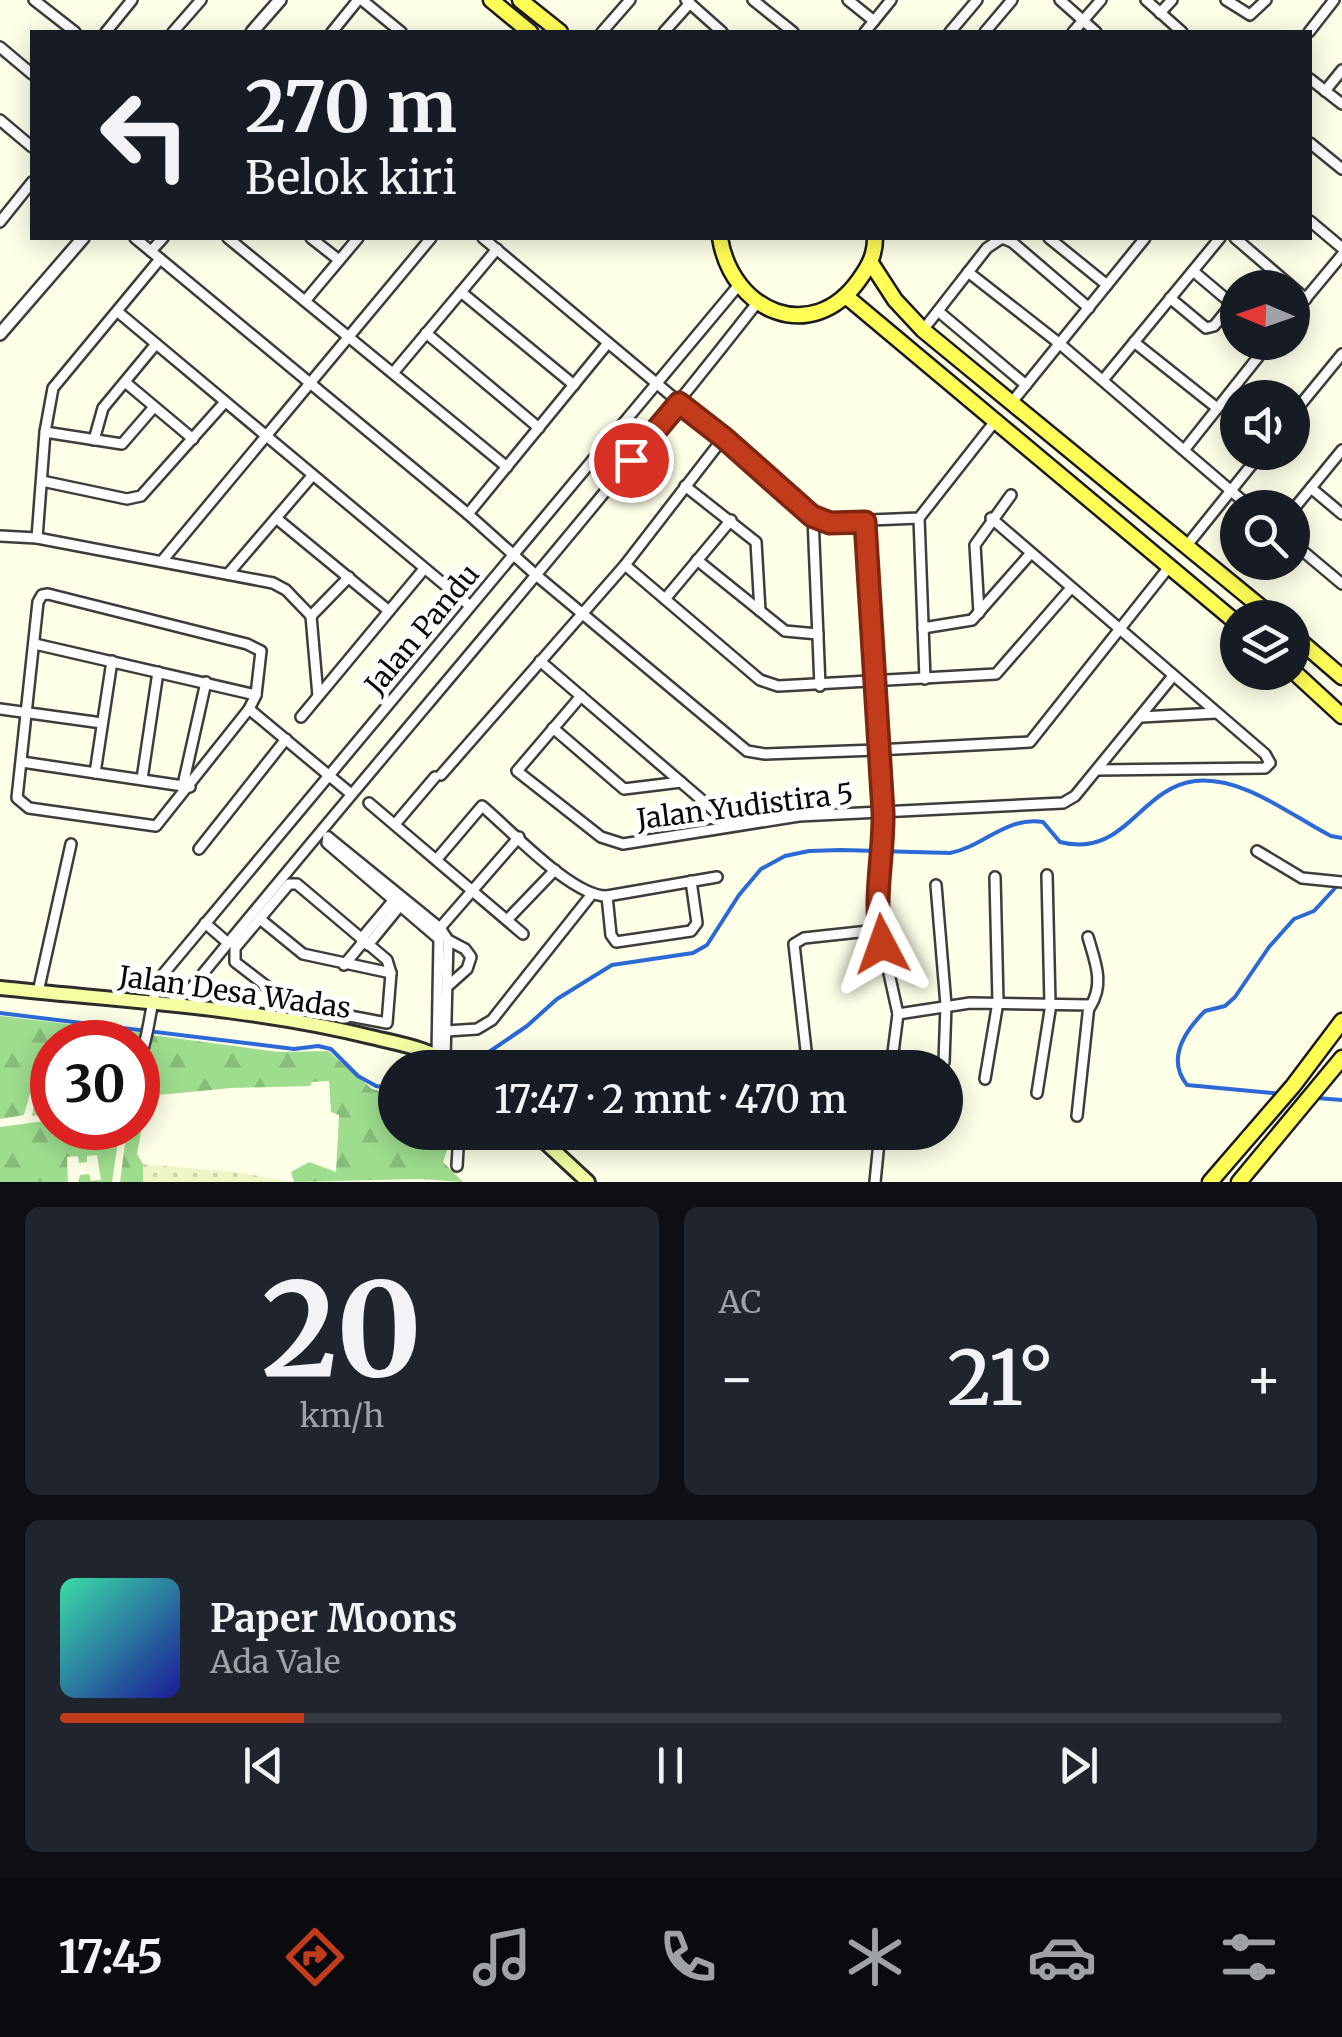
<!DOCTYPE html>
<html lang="id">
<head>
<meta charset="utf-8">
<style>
  body { margin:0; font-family:Merriweather,serif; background:#20242c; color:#f1f3f6; height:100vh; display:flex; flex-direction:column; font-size:38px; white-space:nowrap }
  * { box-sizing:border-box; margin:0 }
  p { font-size:32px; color:#9ea1a6 }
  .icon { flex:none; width:55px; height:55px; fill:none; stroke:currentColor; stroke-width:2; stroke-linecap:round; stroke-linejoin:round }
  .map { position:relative; height:1182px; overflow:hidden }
  .sheet { display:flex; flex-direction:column; gap:25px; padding:25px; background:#0d0f14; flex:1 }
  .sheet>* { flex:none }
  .top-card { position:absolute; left:30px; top:30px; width:1282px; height:210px; border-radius:0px; box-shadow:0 5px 25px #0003; background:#171b24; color:#f1f3f6; overflow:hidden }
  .needle { width:65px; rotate:272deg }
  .fabs { position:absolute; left:1220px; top:270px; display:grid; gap:20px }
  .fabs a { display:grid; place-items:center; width:90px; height:90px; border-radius:50%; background:#171b24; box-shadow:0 5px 25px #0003; font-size:50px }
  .speed { position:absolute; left:30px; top:1020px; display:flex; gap:20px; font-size:50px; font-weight:700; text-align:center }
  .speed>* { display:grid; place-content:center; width:130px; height:130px; border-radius:50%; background:#171b24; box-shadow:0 5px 25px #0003; line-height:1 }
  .speed .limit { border:15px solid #d22; background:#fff; color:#111 }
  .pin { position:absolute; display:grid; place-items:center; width:85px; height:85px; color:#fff; margin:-42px; border:5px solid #fff; border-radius:50%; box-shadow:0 2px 10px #0007 }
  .me { position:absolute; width:110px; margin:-55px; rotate:356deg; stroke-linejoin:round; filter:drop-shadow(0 0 8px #0008) }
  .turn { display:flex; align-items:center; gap:35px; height:210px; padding:0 50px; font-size:45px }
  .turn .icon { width:130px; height:130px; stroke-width:2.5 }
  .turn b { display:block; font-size:70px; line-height:85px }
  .big { font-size:75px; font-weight:600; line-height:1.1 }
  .sheet .card { flex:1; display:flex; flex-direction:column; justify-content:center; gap:15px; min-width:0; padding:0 35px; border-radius:15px; background:#20242c }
  .sheet .dial { align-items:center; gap:0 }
  .dial b { font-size:130px; line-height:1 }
  .song { display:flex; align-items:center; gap:30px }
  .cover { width:120px; height:120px; border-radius:15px; background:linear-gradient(135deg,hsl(160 70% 55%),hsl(240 70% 35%)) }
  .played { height:10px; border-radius:5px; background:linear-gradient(90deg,#c23b1b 20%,#363941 20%) }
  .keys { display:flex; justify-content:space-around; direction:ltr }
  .heat { display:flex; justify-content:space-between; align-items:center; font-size:55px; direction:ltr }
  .sheet .tiles { flex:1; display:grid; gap:25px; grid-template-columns:1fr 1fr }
  .card:last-child { grid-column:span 2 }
  .trip { position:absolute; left:378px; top:1050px; width:585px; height:100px; border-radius:50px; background:#171b24; box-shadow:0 5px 25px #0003; font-weight:600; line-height:100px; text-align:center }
  .menu { display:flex; height:160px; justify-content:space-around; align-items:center; background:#090b0e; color:#9ea1a6 }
  .menu .icon { width:70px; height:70px }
  .menu .on { color:#c23b1b }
  .menu b { font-size:45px; color:#f1f3f6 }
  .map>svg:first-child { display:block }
</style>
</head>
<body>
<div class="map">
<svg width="1342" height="1182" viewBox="0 0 1342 1182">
  <defs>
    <pattern id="farmland-dots" width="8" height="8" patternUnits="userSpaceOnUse" patternTransform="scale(2.5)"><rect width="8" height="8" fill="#eff6c6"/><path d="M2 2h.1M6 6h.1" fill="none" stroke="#ccd2a9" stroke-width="1.8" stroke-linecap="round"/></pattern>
    <pattern id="forest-firs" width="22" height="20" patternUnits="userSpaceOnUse" patternTransform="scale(2.5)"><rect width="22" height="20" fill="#9edd8e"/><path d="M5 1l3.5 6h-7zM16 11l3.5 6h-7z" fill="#87bc79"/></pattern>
  </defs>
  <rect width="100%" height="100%" fill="#feffe7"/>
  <path fill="url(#farmland-dots)" d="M 143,1164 L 234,1172 L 295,1182 L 143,1182 Z"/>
  <g fill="url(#forest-firs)">
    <path d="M 0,1016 L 145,1033 L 138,1056 L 138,1042 L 52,1042 L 52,1085 L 39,1085 L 31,1090 L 24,1115 L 0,1119 Z"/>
    <path d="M 152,1035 L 279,1052 L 328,1051 L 372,1089 L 395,1095 L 395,1132 L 453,1133 L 443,1162 L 463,1182 L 419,1179 L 294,1182 L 291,1172 L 309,1162 L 336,1172 L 339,1115 L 331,1112 L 329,1081 L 312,1082 L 310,1086 L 231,1088 L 138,1097 L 138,1073 Z"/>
    <path d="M 52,1089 L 52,1113 L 32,1116 L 36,1094 Z"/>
    <path d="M 144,1116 L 137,1154 L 143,1164 L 143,1182 L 120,1182 L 127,1128 L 138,1128 L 138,1117 Z"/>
    <path d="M 52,1120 L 52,1128 L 120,1128 L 112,1182 L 78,1182 L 80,1175 L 89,1174 L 91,1181 L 101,1180 L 97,1155 L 87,1156 L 87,1162 L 79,1163 L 78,1156 L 67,1157 L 68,1182 L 0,1182 L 0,1127 Z"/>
  </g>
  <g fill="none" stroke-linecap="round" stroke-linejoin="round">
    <g stroke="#2b69d6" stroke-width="4">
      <path d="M 0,1013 L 294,1049 L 318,1046 L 331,1049 L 358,1076 L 376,1086 L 395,1089"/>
      <path d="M 483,1056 L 527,1026 L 557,999 L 612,965 L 693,953 L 707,945 L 739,895 L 761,869 L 785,856 L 809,851 L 841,850 L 950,853 C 983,847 1006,816 1043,822 L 1060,842 C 1125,859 1139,788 1195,781 C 1243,776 1290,815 1331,836 L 1342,838"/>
      <path d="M 1283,1094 L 1187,1085 C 1166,1059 1185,1031 1205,1011 L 1225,1006 L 1235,997 L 1269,947 L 1294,919 L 1314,911 L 1337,886"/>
      <path d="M 1317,1098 L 1342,1100"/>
    </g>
    <g stroke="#3d3d3d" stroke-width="14">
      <g id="minor">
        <path d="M 34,0 L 75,32"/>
        <path d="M 362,0 L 401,32"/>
        <path d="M 686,0 L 722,32"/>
        <path d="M 753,0 L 793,32"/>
        <path d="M 848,0 L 874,21"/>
        <path d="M 1060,0 L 1096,32"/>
        <path d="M 1146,0 L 1182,32"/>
        <path d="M 1226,0 L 1250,15 L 1266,0"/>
        <path d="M 1160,13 L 1172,0"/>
        <path d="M 106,32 L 132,0"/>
        <path d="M 173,32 L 201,0"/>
        <path d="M 332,32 L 358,0"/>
        <path d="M 602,32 L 630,0"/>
        <path d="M 664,32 L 690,3"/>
        <path d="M 865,32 L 891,0"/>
        <path d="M 950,32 L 977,0"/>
        <path d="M 985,32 L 1012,0"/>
        <path d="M 1073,32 L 1101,0"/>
        <path d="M 1309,32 L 1334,0"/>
        <path d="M 0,47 L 32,74"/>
        <path d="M 1310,79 L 1342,104"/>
        <path d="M 1325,91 L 1342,70"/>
        <path d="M 0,120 L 32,147"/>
        <path d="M 1310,143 L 1342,169"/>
        <path d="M 1310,221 L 1342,248"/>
        <path d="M 0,222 L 32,182"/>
        <path d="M 135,238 L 468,514 L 536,575 L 747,751 L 765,754 L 877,750 L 1030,742 L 1169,567"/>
        <path d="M 228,238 L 507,467"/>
        <path d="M 311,238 L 339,260"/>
        <path d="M 483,238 L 822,522 L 919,518 L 996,420"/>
        <path d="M 1049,238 L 1107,285"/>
        <path d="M 1235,238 L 1306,299"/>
        <path d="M 151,251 L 163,238"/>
        <path d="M 1193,271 L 1238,309"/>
        <path d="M 968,272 L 1060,344 L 1251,508"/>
        <path d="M 461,292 L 574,385"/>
        <path d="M 1170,298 L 1206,328 L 1214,326 L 1232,304"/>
        <path d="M 305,301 L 358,238"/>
        <path d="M 938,311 L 1026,385"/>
        <path d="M 118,312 L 470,606"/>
        <path d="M 1292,315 L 1342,255"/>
        <path d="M 923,330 L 987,248 L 1002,238 L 1012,242 L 1089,308"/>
        <path d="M 426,333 L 539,428"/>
        <path d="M 1134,342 L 1217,408"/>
        <path d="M 393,373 L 497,249"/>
        <path d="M 1103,380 L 1220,238"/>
        <path d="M 125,382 L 193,439"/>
        <path d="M 1012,402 L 1145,238"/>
        <path d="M 1292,415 L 1342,354"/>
        <path d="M 45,432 L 122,444 L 154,407"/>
        <path d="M 94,440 L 103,408 L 156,344"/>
        <path d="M 1185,449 L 1270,342"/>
        <path d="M 42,481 L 127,499 L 141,496 L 225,402"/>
        <path d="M 685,486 L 756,542 L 760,611"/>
        <path d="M 1311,488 L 1342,514"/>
        <path d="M 1292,511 L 1342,450"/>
        <path d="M 468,514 L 608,343"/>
        <path d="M 813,517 L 820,686"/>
        <path d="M 276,518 L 389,611"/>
        <path d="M 919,518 L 925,679"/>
        <path d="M 991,518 L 1265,754 L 1270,763 L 1265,768 L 1097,770"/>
        <path d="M 865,523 L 883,812 L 877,919 L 898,1014 L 891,1068"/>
        <path d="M 0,536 L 37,538 L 273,583 L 286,590 L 311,616 L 318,696"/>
        <path d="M 37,538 L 45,432 L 53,388 L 160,259"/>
        <path d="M 1292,542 L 1342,584"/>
        <path d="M 1188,544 L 1262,452"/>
        <path d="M 697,560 L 785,631 L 818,634"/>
        <path d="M 162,561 L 431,238"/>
        <path d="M 625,565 L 760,680 L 778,686 L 996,674 L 1071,588"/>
        <path d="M 228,574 L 312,476"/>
        <path d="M 48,594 L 247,644 L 261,651 L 256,695 L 249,709 L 156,826 L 29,808 L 17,798 L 38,602 L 42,595 Z"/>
        <path d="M 665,599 L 731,520"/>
        <path d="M 979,613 L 975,545 L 1011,495"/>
        <path d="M 311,616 L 349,577"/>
        <path d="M 923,628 L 972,620 L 1031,553"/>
        <path d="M 35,644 L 256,695"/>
        <path d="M 540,661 L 732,826"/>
        <path d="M 581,696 L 517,771 L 601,837 L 623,844 L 799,816 L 1063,803 L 1075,796 L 1173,676"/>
        <path d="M 0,709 L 102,723"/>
        <path d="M 249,709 L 350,793"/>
        <path d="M 301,717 L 424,569"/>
        <path d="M 1141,717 L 1216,713"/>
        <path d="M 553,728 L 624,789 L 681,782"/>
        <path d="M 22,762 L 190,787"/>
        <path d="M 95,773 L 112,661"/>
        <path d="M 441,775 L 625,565 L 724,437"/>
        <path d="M 142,779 L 158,672"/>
        <path d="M 183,785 L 206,682"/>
        <path d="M 369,803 L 523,934"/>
        <path d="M 396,823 L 435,777"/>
        <path d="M 328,837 L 440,928 L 448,940 L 445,1059"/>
        <path d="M 328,837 L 327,843 L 439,939 L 437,1055"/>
        <path d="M 199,849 L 286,739"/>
        <path d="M 1257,851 L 1302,878 L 1342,882"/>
        <path d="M 437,859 L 482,806 C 510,829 572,897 607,896 L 717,877"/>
        <path d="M 1047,875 L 1050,1004"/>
        <path d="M 289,884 L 297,884 L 387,960 L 391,973 L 387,1023 L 291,1005 L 235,962 L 235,948 Z"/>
        <path d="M 936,885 L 946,1005 L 944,1062"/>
        <path d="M 607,896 L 611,935 L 616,942 L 691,931 L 697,923 L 691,881"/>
        <path d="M 260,919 L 303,954 L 391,973"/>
        <path d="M 507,920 L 555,870"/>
        <path d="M 205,923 L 228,943"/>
        <path d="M 439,929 L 519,837"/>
        <path d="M 1088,937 C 1095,962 1105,983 1090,1007"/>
        <path d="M 361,939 L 398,895"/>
        <path d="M 448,940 L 465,949 L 471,957 L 467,969 L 448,986"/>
        <path d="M 368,945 L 404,901"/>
        <path d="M 344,965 L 364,941"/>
        <path d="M 38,992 L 71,844"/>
        <path d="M 171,1003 L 188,992 C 376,761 573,538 757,303"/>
        <path d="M 898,1014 L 970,1003 L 1089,1005 L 1077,1116"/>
        <path d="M 447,1031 L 477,1029 L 492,1020 L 592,894"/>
        <path d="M 138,1063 C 150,1036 149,1007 159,979 L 738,286"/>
        <path d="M 808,1068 L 794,944 L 804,938 L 878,930"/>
        <path d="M 985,1079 L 998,1002 L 995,877"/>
        <path d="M 1037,1093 L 1051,1004"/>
        <path d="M 815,1132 L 825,1138 L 879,1140"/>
        <path d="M 457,1166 L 459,1132"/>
        <path d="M 875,1182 L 880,1132"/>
      </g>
    </g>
    <g stroke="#3d3d3d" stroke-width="16">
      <g id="tertiary">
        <path d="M 252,32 L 280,0"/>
        <path d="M 0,334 L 83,238"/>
      </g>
    </g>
    <g stroke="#2c2c2c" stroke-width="18">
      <g id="secondary">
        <path d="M 0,988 C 124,1001 250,1007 371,1037 C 400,1044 433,1049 457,1068"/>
        <path d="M 534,1132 L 588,1182"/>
      </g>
    </g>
    <g stroke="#1b1b1b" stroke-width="19">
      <g id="primary">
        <path d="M 491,0 L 530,32"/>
        <path d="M 520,0 L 560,32"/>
        <path d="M 720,238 C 732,312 812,346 859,280 C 869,266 875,255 875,238"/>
        <path d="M 871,263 L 895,300 L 923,330 L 1274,618"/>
        <path d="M 847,297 L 1238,624"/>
        <path d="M 1292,634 L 1342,677"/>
        <path d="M 1292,670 L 1342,716"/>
        <path d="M 1210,1182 L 1293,1086 L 1342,1021"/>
        <path d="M 1239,1182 L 1342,1058"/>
      </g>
    </g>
    <use href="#minor" stroke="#fff" stroke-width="9"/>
    <use href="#tertiary" stroke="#fff" stroke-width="11"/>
    <use href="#secondary" stroke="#f3ffa2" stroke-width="12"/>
    <use href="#primary" stroke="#fffe57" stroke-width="14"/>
  </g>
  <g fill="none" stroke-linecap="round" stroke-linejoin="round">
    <g stroke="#7e2612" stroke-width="25">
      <path id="route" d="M 631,460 L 679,403 L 724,438 L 812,516 L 830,523 L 865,522 L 883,812 C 884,856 872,901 882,944"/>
    </g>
    <use href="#route" stroke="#c23b1b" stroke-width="18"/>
  </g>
  <g text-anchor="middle" stroke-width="10" stroke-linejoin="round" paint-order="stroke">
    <g font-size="28" fill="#0a0a0a" stroke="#fff">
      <text transform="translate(422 629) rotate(-50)" y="10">Jalan Pandu</text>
      <text transform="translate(745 806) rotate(-7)" y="10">Jalan Yudistira 5</text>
      <text transform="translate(235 992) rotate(8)" y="10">Jalan Desa Wadas</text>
    </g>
  </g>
</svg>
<div class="fabs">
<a><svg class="needle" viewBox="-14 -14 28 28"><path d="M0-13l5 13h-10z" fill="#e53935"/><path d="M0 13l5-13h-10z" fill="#9ea1a6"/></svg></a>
<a><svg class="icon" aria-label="sound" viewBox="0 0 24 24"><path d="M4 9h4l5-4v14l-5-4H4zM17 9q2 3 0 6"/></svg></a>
<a><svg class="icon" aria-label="search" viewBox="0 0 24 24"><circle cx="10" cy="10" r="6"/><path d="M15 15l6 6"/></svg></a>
<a><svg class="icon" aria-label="layers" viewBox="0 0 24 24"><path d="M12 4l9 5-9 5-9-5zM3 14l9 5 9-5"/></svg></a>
</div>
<div class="speed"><div class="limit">30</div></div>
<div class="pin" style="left:631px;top:460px;background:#d93025"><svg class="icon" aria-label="arrive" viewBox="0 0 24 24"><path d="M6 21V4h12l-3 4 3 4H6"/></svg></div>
<svg class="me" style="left:882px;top:944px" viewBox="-20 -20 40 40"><path d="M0-17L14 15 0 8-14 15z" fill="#c23b1b" stroke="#fff" stroke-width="4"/></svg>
<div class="trip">17:47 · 2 mnt · 470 m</div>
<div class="top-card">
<div class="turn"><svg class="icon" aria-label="left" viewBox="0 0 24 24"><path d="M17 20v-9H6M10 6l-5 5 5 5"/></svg><div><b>270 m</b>Belok kiri</div></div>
</div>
</div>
<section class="sheet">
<div class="tiles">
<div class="card dial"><b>20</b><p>km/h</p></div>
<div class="card"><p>AC</p>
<div class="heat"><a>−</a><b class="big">21°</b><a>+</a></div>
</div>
<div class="card">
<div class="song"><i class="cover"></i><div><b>Paper Moons</b><p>Ada Vale</p></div></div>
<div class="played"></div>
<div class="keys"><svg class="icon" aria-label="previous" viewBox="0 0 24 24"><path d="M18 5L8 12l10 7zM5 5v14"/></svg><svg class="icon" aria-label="pause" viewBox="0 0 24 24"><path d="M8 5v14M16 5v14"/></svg><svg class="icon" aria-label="next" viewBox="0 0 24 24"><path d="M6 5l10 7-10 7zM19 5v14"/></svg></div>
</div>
</div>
</section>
<nav class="menu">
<b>17:45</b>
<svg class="icon on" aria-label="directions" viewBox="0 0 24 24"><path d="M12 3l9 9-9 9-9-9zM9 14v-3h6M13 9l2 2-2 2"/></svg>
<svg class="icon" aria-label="music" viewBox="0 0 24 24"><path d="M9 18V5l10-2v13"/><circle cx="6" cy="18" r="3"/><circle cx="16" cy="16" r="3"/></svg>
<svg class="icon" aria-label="phone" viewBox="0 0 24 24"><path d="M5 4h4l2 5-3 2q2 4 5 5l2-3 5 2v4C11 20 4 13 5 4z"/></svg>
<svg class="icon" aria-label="climate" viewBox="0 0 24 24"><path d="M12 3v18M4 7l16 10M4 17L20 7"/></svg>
<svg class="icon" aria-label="car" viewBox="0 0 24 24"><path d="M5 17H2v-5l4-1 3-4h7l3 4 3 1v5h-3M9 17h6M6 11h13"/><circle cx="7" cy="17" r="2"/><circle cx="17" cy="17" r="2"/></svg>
<svg class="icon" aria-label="filters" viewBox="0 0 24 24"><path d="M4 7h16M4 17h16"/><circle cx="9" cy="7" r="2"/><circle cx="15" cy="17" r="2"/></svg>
</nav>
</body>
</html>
